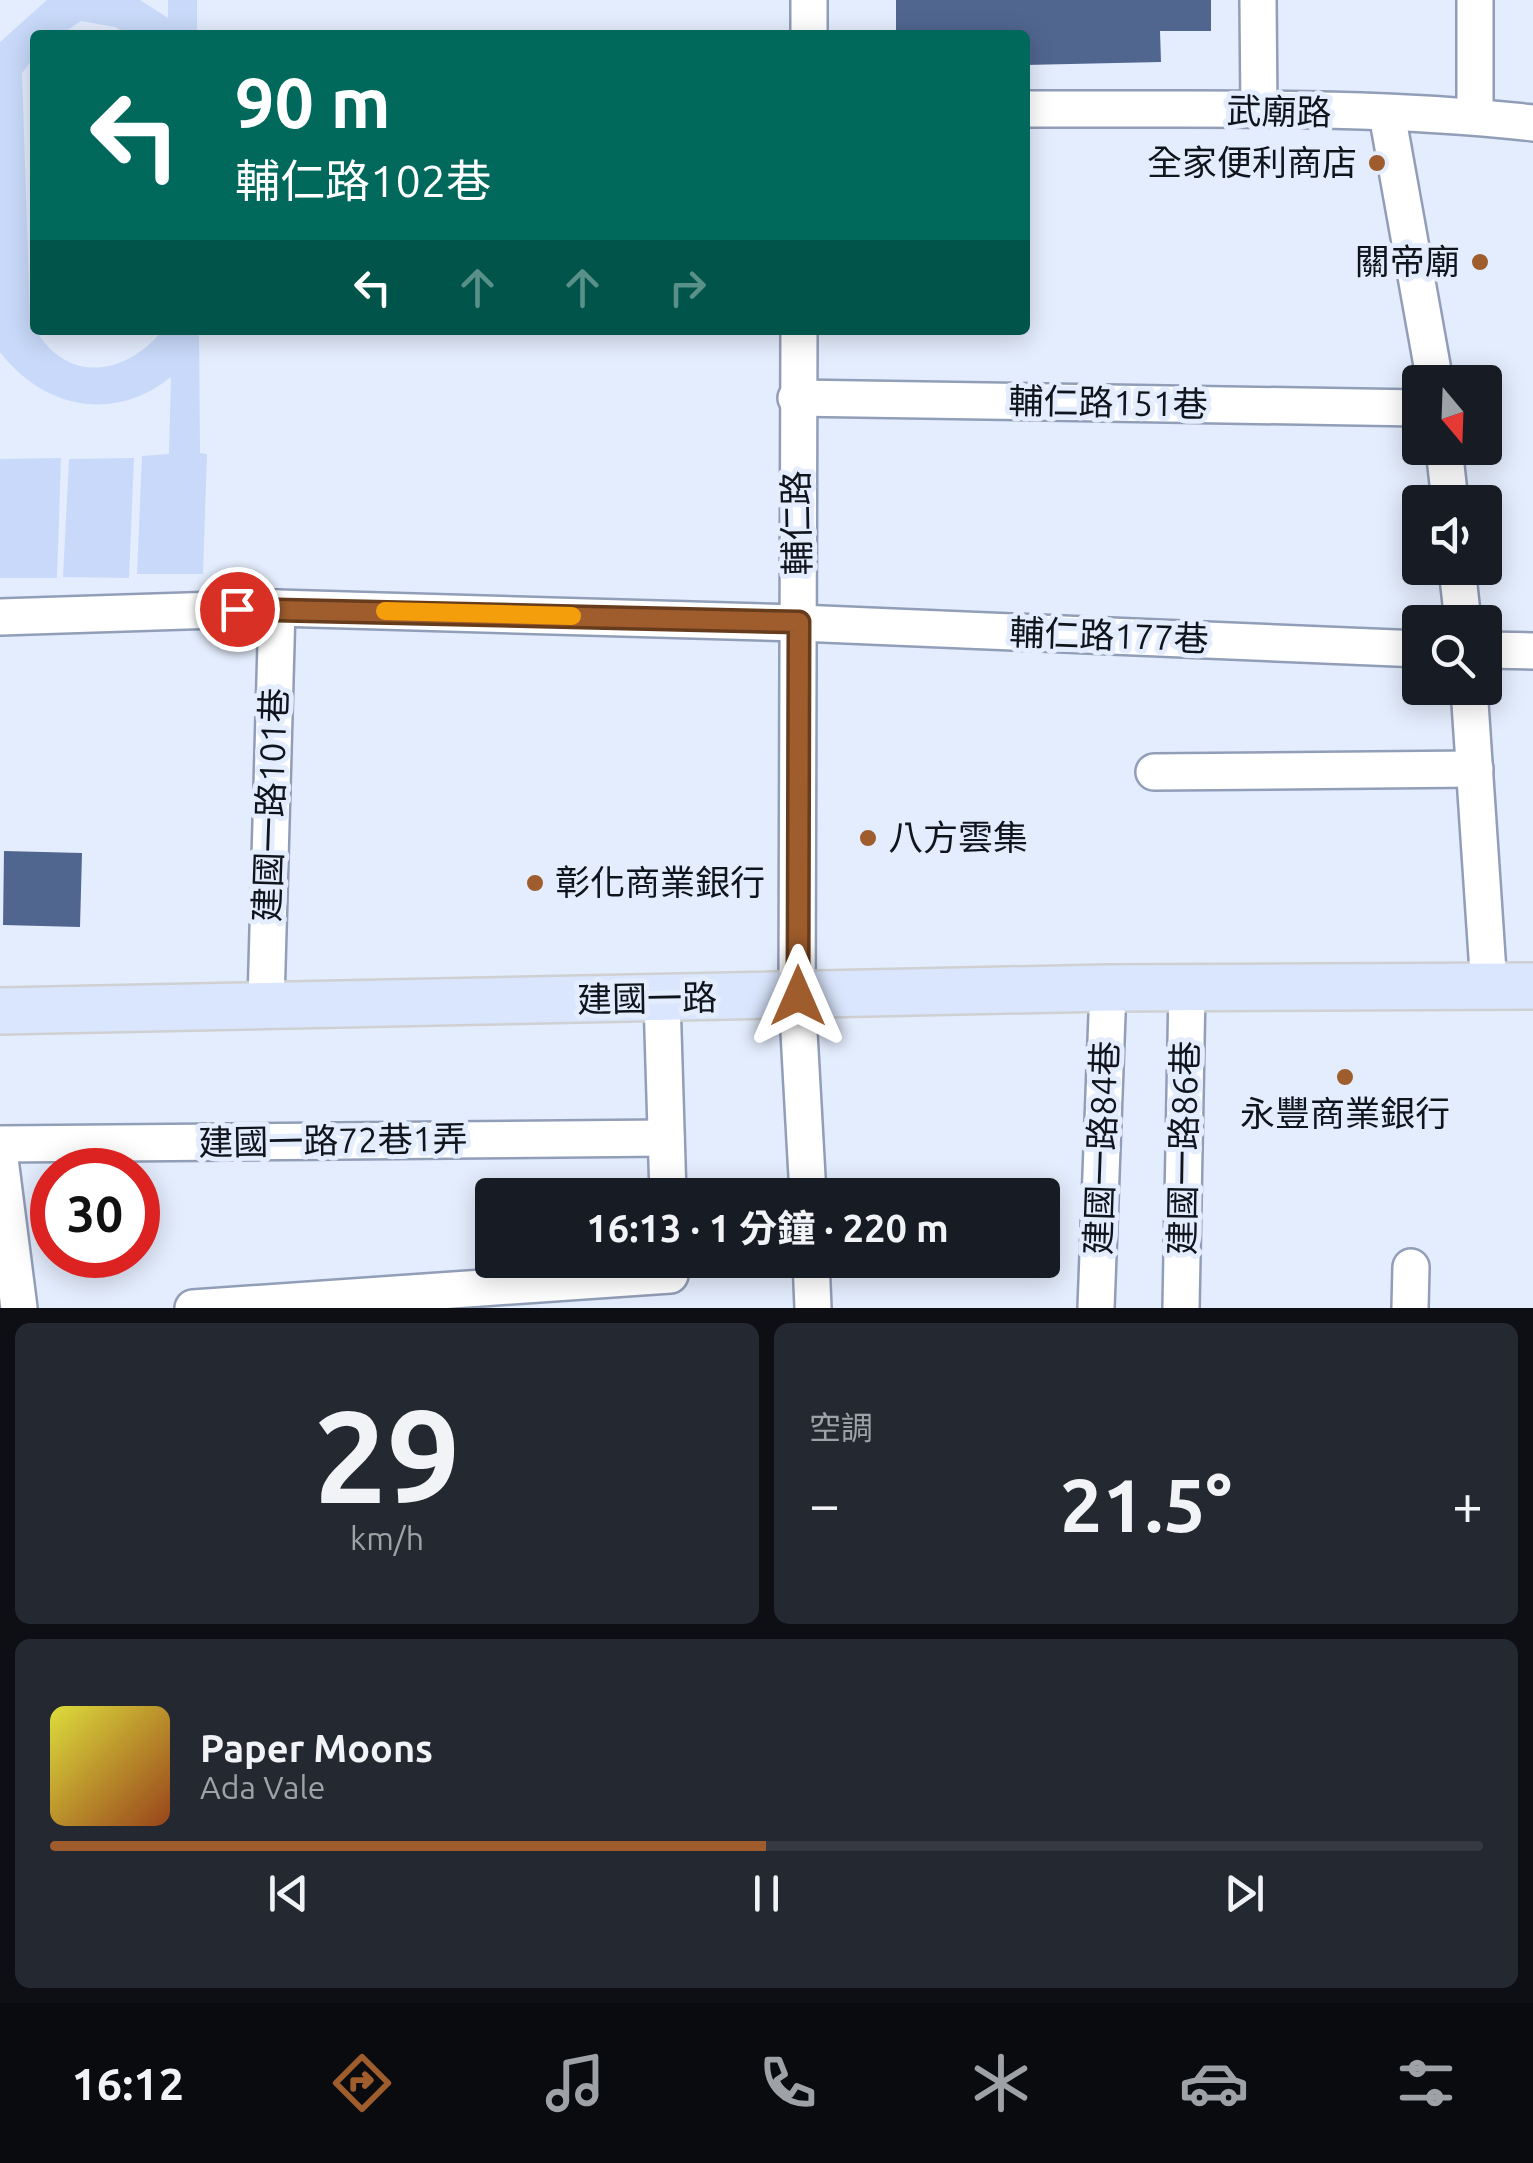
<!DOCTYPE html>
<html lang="zh-TW">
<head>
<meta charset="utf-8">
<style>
  body { margin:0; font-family:Ubuntu,"Noto Sans TC",sans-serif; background:#242831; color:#f1f3f6; height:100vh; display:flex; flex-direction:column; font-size:38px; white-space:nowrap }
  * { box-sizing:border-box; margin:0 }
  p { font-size:32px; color:#9ea1a6 }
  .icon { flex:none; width:55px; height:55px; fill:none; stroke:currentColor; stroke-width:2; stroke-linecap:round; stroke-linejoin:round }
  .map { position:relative; height:1308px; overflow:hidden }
  .drawer { display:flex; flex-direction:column; gap:15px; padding:15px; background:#0d0f14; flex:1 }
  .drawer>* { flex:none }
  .hud { position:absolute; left:30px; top:30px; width:1000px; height:305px; border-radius:10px; box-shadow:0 5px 25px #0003; background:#00695c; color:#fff; overflow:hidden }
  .needle { width:65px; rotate:161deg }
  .controls { position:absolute; left:1402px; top:365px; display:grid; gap:20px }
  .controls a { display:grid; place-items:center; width:100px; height:100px; border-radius:10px; background:#171b24; box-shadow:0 5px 25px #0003; font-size:50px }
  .speed { position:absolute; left:30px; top:1148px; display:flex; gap:20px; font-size:50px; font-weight:700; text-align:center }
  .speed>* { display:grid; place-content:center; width:130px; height:130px; border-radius:50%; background:#171b24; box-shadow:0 5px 25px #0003; line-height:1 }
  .speed .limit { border:15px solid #d22; background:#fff; color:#111 }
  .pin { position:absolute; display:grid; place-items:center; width:85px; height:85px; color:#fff; margin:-42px; border:5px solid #fff; border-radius:50%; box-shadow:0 2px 10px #0007 }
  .me { position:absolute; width:110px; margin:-55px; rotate:0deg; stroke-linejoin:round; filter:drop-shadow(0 0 8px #0008) }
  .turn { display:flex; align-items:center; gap:35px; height:210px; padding:0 40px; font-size:45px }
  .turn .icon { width:130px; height:130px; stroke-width:2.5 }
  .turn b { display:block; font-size:70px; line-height:85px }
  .lanes { display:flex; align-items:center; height:95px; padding:0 40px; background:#0003; justify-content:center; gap:50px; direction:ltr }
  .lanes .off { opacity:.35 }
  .big { font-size:75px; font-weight:700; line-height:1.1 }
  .drawer .card { flex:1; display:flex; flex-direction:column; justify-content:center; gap:15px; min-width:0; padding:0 35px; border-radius:15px; background:#242831 }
  .drawer .dial { align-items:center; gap:0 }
  .dial b { font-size:130px; line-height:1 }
  .song { display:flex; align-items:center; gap:30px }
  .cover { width:120px; height:120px; border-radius:15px; background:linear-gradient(135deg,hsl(60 70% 55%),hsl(20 70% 35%)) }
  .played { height:10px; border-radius:5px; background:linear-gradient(90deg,#9f5c2c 50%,#363941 50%) }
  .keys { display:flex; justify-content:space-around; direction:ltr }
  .heat { display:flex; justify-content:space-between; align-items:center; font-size:55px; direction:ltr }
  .drawer .tiles { flex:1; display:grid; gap:15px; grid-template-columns:1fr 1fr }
  .card:last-child { grid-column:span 2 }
  .trip { position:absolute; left:475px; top:1178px; width:585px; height:100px; border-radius:10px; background:#171b24; box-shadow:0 5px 25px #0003; font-weight:700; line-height:100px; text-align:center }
  .tabs { display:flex; height:160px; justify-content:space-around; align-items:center; background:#090b0e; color:#9ea1a6 }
  .tabs .icon { width:70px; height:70px }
  .tabs .on { color:#9f5c2c }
  .tabs b { font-size:45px; color:#f1f3f6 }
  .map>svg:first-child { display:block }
</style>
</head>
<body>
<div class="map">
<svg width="1533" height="1308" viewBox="0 0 1533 1308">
  <rect width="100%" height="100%" fill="#e4edfd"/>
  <g fill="#c8d9f9">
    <path d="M 47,0 L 140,0 L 168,18 L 168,0 L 197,0 L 197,35 L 128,35 L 115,27 L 81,21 L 60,35 L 35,35 L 35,56 L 22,73 L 30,318 C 58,383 121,381 163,330 L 199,330 L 200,453 L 207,454 L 203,574 L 137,574 L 142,456 L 169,454 L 171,377 C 114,423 44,409 0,352 L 0,42 Z"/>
    <path d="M 61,458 L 57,578 L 0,578 L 0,459 Z"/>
    <path d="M 134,458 L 129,578 L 63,577 L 69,459 Z"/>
  </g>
  <g fill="#51668f">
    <path d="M 896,0 L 1211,0 L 1211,31 L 1160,31 L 1161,62 L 1025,65 L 1025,35 L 896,35 Z"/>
    <path d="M 4,851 L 82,853 L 80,927 L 3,925 Z"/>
  </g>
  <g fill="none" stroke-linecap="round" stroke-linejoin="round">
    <g stroke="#919eb7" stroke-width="40">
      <g id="minor">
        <path d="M 1258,0 L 1259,110"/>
        <path d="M 809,35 L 809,0"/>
        <path d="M 1025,109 C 1194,110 1365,104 1533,123"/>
        <path d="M 1387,114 L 1435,382"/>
        <path d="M 1475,116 L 1475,0"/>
        <path d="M 799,330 L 797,996 L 808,1195"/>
        <path d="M 796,398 L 1420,408"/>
        <path d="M 1444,448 L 1450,502"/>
        <path d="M 1457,568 L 1463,622"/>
        <path d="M 0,617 L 277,608 L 799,623 L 1420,649"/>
        <path d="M 1485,650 L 1533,651"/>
        <path d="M 1469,688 L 1489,987"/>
        <path d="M 1154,772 L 1475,769"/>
        <path d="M 662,999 L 668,1195"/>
        <path d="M 266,1002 L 277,608"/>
        <path d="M 0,1144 L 666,1138"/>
        <path d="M 0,1159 L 19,1308"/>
        <path d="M 811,1260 L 813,1308"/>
        <path d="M 193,1308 L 670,1275 L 670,1260"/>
        <path d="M 1096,1308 L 1108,988"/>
        <path d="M 1181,1308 L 1187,989"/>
        <path d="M 1410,1308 L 1411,1267"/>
      </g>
    </g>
    <g stroke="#cfd0d2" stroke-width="50">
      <path id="major" d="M 0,1011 L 1108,988 L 1533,986"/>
    </g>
    <use href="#minor" stroke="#fff" stroke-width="35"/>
    <use href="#major" stroke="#dae6fd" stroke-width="45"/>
  </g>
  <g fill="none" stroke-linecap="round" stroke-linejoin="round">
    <g stroke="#673c1d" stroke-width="25">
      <path id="route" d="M 237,609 L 799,622 L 798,996"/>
    </g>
    <use href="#route" stroke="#9f5c2c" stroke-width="18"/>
    <path stroke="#f59e0b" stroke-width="18" d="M 385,611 L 572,616"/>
  </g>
  <g fill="#9f5c2c" stroke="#e4edfd" stroke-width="4">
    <circle cx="1377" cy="163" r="10"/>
    <circle cx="1480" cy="262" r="10"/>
    <circle cx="868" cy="838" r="10"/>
    <circle cx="535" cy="883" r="10"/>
    <circle cx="1345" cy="1077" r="10"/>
  </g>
  <g text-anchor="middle" stroke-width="10" stroke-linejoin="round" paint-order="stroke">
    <g font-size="35" fill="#10141d" stroke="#e4edfd">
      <text transform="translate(1279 112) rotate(1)" y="12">武廟路</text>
      <text transform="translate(1108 403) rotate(1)" y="12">輔仁路151巷</text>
      <text transform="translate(797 523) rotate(-91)" y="12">輔仁路</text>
      <text transform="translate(1109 636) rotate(2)" y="12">輔仁路177巷</text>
      <text transform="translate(271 805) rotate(-88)" y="12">建國一路101巷</text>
      <text transform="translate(647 999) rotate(-1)" y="12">建國一路</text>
      <text transform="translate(333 1141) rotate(-1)" y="12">建國一路72巷1弄</text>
      <text transform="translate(1102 1148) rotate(-88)" y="12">建國一路84巷</text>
      <text transform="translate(1184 1148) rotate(-89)" y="12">建國一路86巷</text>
    </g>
    <g font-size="35" fill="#10141d" stroke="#e4edfd" text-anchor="end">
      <text x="1357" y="175">全家便利商店</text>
      <text x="1460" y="274">關帝廟</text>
      <text x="888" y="850" text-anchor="start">八方雲集</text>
      <text x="555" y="895" text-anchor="start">彰化商業銀行</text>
      <text x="1345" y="1126" text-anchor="middle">永豐商業銀行</text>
    </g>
  </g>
</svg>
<div class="controls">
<a><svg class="needle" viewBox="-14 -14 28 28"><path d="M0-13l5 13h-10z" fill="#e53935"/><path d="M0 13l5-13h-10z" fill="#9ea1a6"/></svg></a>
<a><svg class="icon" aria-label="sound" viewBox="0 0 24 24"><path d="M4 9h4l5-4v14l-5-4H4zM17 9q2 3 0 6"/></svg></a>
<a><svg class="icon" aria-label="search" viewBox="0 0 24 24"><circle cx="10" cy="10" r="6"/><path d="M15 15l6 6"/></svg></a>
</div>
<div class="speed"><div class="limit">30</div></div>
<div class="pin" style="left:237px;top:609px;background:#d93025"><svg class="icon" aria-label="arrive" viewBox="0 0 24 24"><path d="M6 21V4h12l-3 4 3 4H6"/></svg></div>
<svg class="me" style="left:798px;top:996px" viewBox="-20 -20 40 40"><path d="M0-17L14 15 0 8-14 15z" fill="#9f5c2c" stroke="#fff" stroke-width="4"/></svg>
<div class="trip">16:13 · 1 分鐘 · 220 m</div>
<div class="hud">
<div class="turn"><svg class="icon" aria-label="left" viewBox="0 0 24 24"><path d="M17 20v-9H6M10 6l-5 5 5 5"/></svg><div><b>90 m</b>輔仁路102巷</div></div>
<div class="lanes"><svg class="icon" aria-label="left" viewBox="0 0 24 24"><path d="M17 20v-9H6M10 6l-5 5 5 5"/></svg><svg class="icon off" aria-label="ahead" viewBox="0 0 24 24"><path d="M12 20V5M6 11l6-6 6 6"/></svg><svg class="icon off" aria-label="ahead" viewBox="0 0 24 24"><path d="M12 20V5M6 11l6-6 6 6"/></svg><svg class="icon off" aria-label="right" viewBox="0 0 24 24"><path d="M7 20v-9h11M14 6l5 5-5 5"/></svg></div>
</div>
</div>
<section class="drawer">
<div class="tiles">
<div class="card dial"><b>29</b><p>km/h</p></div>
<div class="card"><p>空調</p>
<div class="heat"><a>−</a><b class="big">21.5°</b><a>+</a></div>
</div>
<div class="card">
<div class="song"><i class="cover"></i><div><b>Paper Moons</b><p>Ada Vale</p></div></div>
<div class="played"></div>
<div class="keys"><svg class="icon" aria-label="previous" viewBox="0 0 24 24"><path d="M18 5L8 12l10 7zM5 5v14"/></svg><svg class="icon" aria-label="pause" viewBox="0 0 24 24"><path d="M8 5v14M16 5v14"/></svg><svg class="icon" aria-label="next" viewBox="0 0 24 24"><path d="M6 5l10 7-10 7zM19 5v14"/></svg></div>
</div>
</div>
</section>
<nav class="tabs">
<b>16:12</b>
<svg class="icon on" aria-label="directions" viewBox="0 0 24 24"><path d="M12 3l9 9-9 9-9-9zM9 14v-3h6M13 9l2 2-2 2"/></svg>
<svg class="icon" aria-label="music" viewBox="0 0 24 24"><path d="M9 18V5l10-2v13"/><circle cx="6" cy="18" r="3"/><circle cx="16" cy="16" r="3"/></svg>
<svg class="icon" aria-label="phone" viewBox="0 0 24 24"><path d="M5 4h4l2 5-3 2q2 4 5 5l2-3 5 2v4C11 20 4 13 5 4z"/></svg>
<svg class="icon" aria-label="climate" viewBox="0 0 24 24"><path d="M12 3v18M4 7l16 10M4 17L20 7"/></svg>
<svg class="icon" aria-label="car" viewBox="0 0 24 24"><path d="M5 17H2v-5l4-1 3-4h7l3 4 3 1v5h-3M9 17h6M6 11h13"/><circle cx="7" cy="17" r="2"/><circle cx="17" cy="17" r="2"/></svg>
<svg class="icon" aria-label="filters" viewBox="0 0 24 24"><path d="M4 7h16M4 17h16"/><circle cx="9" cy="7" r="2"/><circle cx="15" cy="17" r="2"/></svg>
</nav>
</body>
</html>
